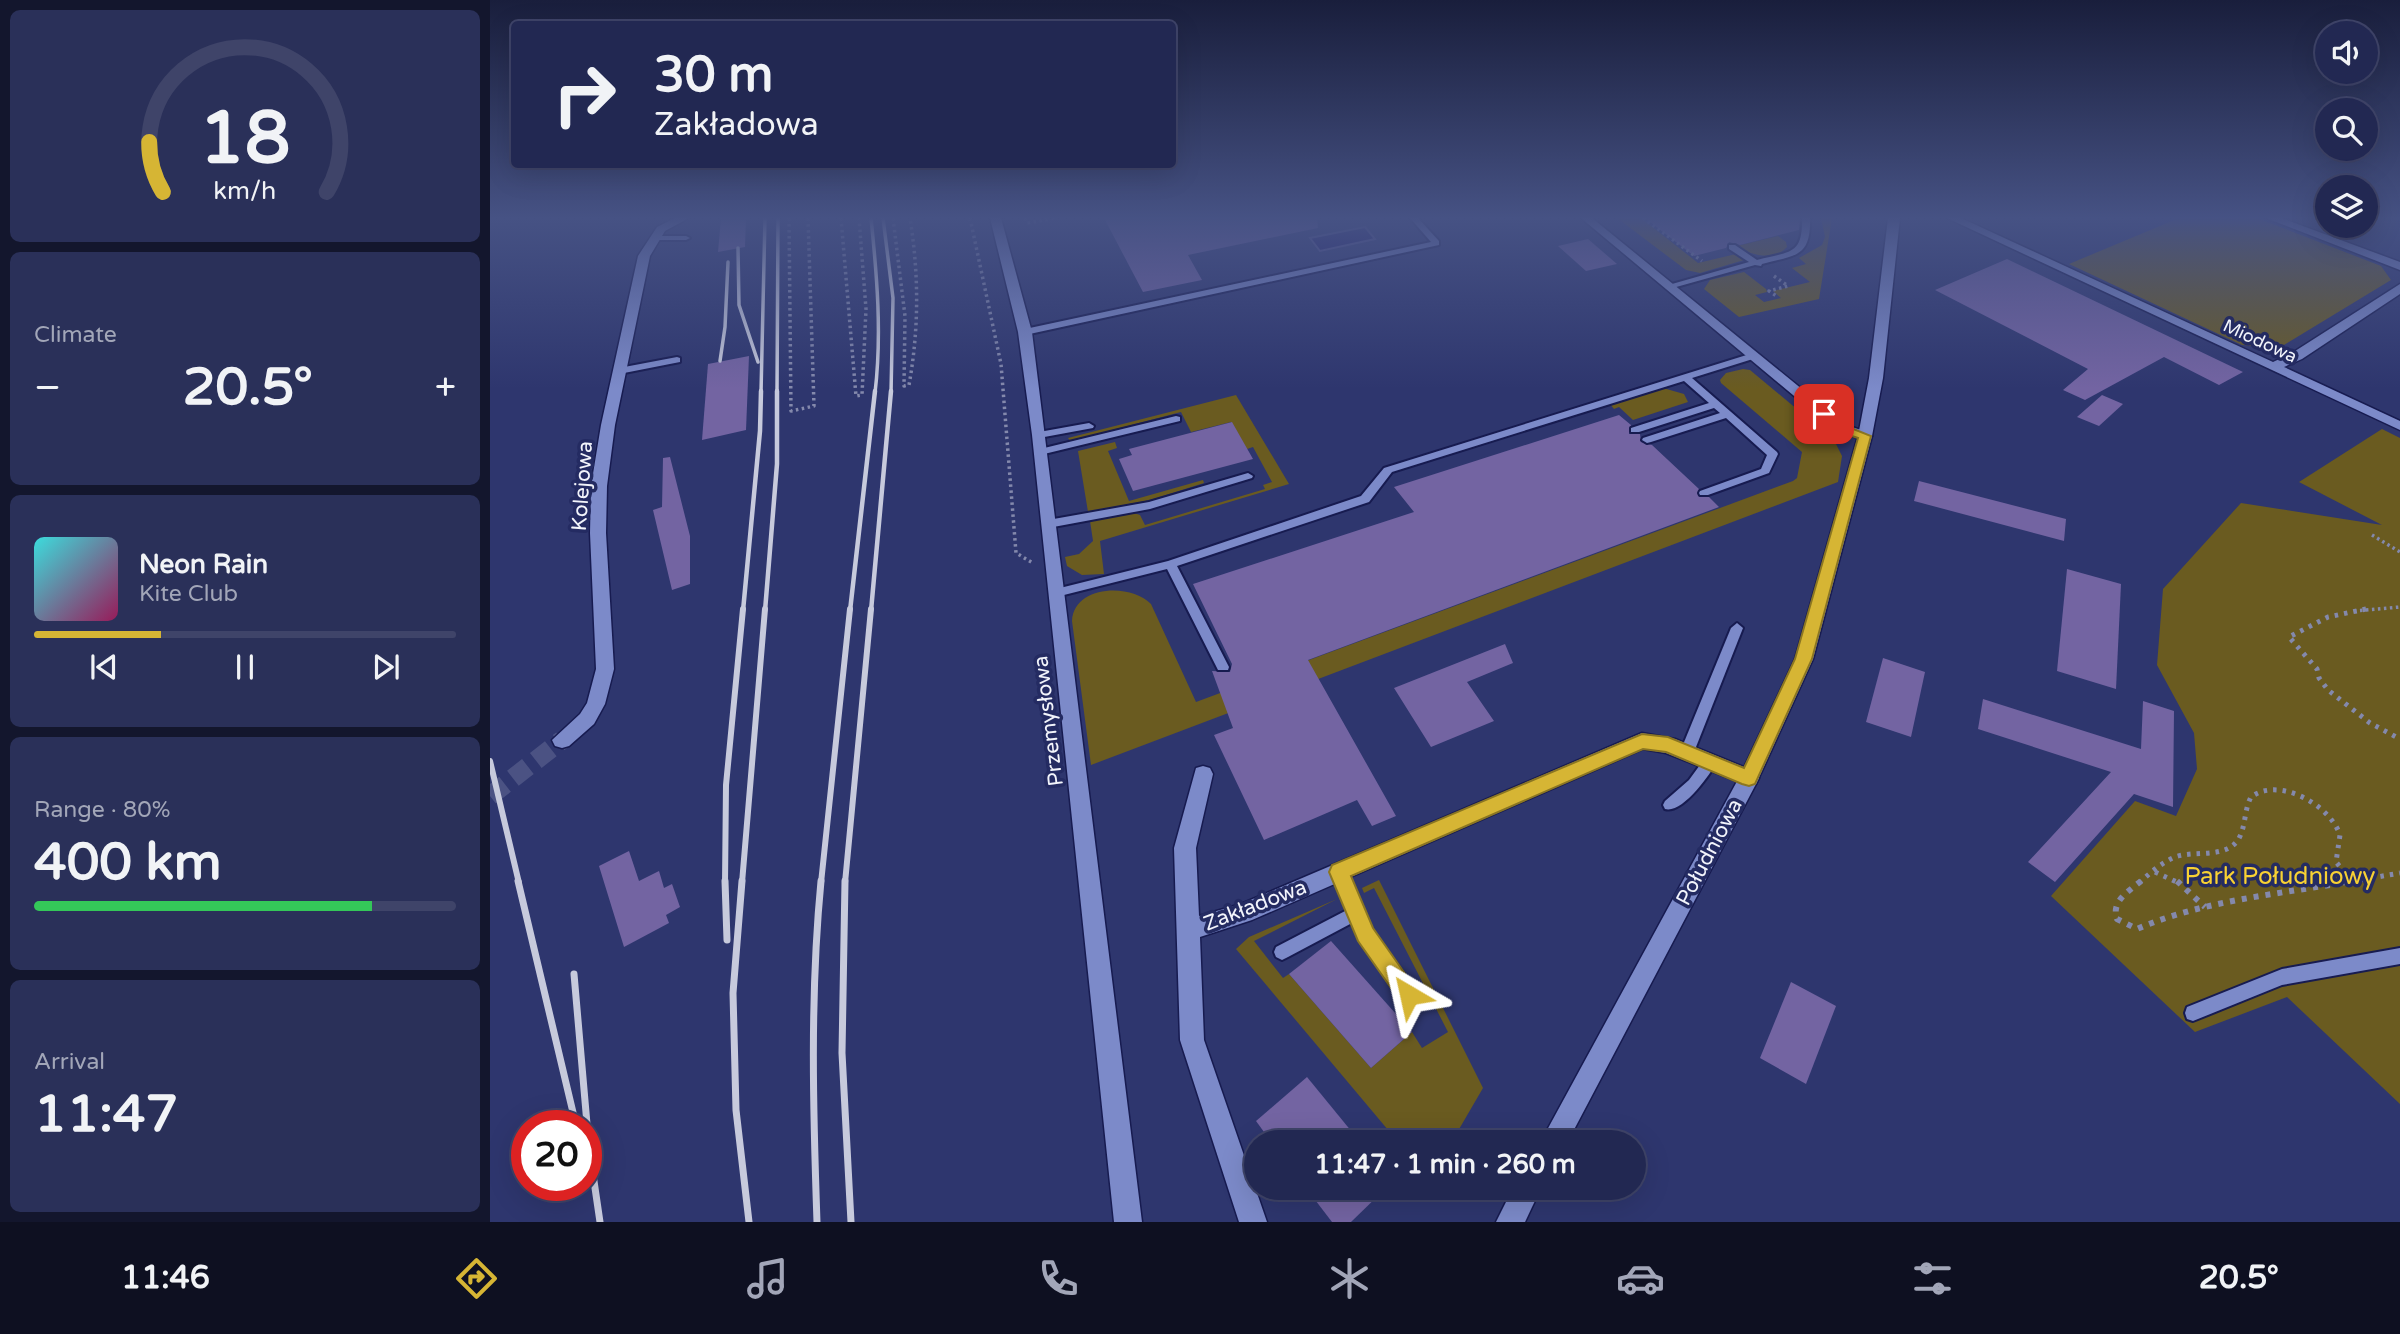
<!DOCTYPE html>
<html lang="en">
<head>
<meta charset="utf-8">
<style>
  body { margin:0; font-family:"Varela Round",sans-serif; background:#2a3059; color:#f1f3f6; height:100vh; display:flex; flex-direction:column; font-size:26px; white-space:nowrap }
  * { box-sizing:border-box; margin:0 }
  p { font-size:23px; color:#a2a6b8 }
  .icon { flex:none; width:38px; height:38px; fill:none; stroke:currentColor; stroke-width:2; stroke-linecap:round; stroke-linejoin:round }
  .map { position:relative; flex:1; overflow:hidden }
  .side { display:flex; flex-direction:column; gap:10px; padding:10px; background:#13162d; width:490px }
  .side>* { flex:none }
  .banner { position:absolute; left:21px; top:21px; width:665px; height:147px; border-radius:7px; box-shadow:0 7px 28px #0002,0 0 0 2px #3f4469; background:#222852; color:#f1f3f6; overflow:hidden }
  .controls { position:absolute; left:1825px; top:21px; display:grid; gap:14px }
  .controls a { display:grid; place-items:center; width:63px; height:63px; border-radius:50%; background:#222852; box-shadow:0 7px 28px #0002,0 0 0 2px #3f4469; font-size:35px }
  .speed { position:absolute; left:21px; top:1110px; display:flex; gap:14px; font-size:35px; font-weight:700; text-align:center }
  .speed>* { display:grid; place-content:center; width:91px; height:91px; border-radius:50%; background:#222852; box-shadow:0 7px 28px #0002,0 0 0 2px #3f4469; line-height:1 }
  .speed .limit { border:10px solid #d22; background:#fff; color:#111 }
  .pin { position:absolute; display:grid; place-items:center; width:60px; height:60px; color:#fff; margin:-30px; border-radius:14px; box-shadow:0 4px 10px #0006 }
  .me { position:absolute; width:77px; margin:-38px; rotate:324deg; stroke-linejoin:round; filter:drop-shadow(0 0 5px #0008) }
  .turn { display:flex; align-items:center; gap:24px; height:147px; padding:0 28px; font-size:32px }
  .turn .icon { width:91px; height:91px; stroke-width:2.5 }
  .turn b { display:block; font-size:49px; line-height:60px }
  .big { font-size:52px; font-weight:800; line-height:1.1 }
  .side .card { flex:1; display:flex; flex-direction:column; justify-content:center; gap:10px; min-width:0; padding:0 24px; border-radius:10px; background:#2a3059 }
  .side .dial { align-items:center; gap:0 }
  .dial svg { height:182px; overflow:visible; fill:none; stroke:#3f4469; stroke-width:7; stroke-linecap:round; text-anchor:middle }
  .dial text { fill:#f1f3f6; stroke:none }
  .song { display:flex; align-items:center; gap:21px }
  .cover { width:84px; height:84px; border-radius:10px; background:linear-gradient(135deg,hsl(180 70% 55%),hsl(330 70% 35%)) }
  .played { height:7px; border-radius:4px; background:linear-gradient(90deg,#d6b534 30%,#3f4469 30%) }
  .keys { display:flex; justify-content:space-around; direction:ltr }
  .heat { display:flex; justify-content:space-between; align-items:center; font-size:38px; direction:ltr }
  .charge { height:10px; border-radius:5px; background:linear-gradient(90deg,#34c759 80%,#3f4469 0) }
  .trip { position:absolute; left:754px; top:1130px; width:402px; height:70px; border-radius:35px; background:#222852; box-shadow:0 7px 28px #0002,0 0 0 2px #3f4469; font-weight:800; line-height:70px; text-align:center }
  .tabs { display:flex; height:112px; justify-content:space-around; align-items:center; background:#0e1021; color:#a2a6b8 }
  .tabs .icon { width:49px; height:49px }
  .tabs .active { color:#d6b534 }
  .tabs b { font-size:32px; color:#f1f3f6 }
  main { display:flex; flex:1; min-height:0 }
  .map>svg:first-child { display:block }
</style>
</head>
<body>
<main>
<section class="side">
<div class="card dial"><svg viewBox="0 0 100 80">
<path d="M14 69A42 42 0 1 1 86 69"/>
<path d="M14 69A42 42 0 0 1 8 47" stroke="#d6b534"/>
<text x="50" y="56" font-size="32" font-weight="700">18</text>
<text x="50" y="72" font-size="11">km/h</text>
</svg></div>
<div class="card"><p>Climate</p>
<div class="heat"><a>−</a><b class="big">20.5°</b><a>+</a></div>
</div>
<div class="card">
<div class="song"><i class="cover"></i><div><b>Neon Rain</b><p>Kite Club</p></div></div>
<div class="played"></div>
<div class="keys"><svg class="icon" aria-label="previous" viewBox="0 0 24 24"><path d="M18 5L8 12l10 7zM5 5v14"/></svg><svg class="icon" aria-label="pause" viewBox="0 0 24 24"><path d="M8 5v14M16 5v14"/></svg><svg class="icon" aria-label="next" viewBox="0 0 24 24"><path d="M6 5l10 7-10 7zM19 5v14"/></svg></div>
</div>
<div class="card"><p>Range · 80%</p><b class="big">400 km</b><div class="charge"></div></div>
<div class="card"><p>Arrival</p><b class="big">11:47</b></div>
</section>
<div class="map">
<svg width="1910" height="1222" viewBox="0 0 1910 1222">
  <rect width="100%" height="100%" fill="#2e366e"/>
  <g fill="#6a5b20">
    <path d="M 1127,218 L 1151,218 L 1208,263 L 1246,254 L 1254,260 L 1210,273 L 1196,270 Z"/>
    <path d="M 1331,218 L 1342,218 L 1329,299 L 1249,317 L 1214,289 L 1220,280 L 1254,272 L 1276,289 L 1277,292 L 1265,295 L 1274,302 L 1291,298 L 1283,291 L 1320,282 L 1302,268 L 1316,264 L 1309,258 L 1332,245 L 1335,237 Z"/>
    <path d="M 1689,218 L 1767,218 L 1891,266 L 1901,280 L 1789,348 L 1752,345 L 1579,264 Z"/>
    <path d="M 1288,236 L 1296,242 L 1297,247 C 1284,261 1262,256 1247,246 Z"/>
    <path d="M 1253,369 L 1260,370 L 1344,440 L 1352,456 L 1348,482 L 601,765 L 582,621 C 584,585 641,583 661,604 L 706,702 L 1303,481 L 1307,478 L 1312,452 L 1231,383 L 1230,380 L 1236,373 Z"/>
    <path d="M 1173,388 L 1194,394 L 1198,402 L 1143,420 L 1129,407 L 1124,409 L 1120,404 Z"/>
    <path d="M 746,395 L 799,484 L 610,541 L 614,574 L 592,575 L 577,566 L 575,557 L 589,554 L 603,541 L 600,521 L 644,513 L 650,515 L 655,525 L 775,489 L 773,485 L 782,482 L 763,447 L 757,449 L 741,422 L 701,432 L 691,412 L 580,441 L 578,438 Z"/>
    <path d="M 1892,429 L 1910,438 L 1910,1104 L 1797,997 L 1705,1032 L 1561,896 L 1645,801 L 1686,816 L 1707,769 L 1704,733 L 1667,665 L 1673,589 L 1751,503 L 1892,525 L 1809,482 Z"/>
    <path d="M 625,442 L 627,448 L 618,451 L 639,501 L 713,480 L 714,483 L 660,500 L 598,512 L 588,451 Z"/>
    <path d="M 889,880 L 993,1088 L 961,1143 L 909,1143 L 746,949 L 759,937 L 847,899 L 764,941 L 793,978 L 799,974 L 881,1068 L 922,1032 L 932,1048 L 958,1032 L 884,888 L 874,893 L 872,888 Z"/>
  </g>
  <path fill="#161264" stroke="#585691" stroke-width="2" d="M 875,227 L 885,239 L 830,251 L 820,238 Z"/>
  <g fill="#7364a2">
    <path d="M 231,218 L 256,218 L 255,247 L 228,252 Z"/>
    <path d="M 614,218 L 827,218 L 828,228 L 698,255 L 712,280 L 653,292 Z"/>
    <path d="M 1155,218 L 1310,218 L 1309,230 L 1250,245 L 1239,242 L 1236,248 L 1204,256 Z"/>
    <path d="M 1098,239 L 1127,264 L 1096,271 L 1068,246 Z"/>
    <path d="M 1517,259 L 1753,372 L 1729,385 L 1674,357 L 1595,400 L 1573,390 L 1598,369 L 1445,290 Z"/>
    <path d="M 259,356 L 256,430 L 212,440 L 218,364 Z"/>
    <path d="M 1612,395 L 1633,404 L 1609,426 L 1587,417 Z"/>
    <path d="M 1129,415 L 1141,425 L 1139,434 L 1150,434 L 1151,442 L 1162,445 L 1209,489 L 1208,496 L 1219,497 L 1229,507 L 818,660 L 906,816 L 882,826 L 867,800 L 774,840 L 724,735 L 743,728 L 722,671 L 740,672 L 742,664 L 703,584 L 924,512 L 904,487 Z"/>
    <path d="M 742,422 L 763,459 L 643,491 L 629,459 L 642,455 L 639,449 Z"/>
    <path d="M 180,457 L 200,536 L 200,584 L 182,590 L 163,510 L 172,507 L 173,458 Z"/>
    <path d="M 1429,481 L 1576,519 L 1574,541 L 1424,501 Z"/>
    <path d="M 1577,569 L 1631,584 L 1626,689 L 1567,671 Z"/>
    <path d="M 1015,644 L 1023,663 L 977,682 L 1004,721 L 941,747 L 904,688 Z"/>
    <path d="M 1393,658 L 1435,672 L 1421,737 L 1376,722 Z"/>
    <path d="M 1493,699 L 1651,749 L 1653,701 L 1684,711 L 1683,807 L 1644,794 L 1565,882 L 1538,862 L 1621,772 L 1488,729 Z"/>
    <path d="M 139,851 L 149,881 L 169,871 L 174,888 L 182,884 L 190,907 L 176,915 L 179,923 L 134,947 L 109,866 Z"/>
    <path d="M 841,941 L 922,1032 L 881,1068 L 799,974 Z"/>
    <path d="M 1301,982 L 1346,1006 L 1316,1084 L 1270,1058 Z"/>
    <path d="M 817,1077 L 871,1143 L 782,1143 L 766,1121 Z"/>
    <path d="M 816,1188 L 896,1188 L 861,1222 L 842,1222 Z"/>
  </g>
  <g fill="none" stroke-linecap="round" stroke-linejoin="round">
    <path stroke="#4b5283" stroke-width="19" stroke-dasharray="19 10" stroke-linecap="butt" d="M 0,796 L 72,740"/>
    <g stroke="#171b50" stroke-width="4">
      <g id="lane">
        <path d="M 920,218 L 928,218 L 949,241 L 949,245 L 535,335 L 530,332 L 535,329 L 941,242 Z"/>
        <path d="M 1312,218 L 1320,218 C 1321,258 1305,255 1272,264 L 1271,266 L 1265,265 L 1179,289 L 1175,286 L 1259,262 L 1239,249 L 1239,245 L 1245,245 L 1267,260 C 1299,251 1313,256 1312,218 Z"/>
        <path d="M 163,236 L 196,236 L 200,238 L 196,240 L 166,240 L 162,238 Z"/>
        <path d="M 1263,353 L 1266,354 L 1266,358 L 1202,378 L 1287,452 L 1288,454 L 1279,473 L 1218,495 L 1210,495 L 1209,493 L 1210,491 L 1271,469 L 1277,455 L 1236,418 L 1161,442 L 1157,443 L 1152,440 L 1153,438 L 1230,413 L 1224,408 L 1149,432 L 1141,432 L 1141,428 L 1219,403 L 1194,381 L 902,472 L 879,502 L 687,566 L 739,667 L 738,670 L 728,670 L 677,569 L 566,597 L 560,593 L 566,589 L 678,561 L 871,496 L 894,468 Z"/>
        <path d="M 187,357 L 190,358 L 190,362 L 129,374 L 124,371 L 129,368 Z"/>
        <path d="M 686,416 L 690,417 L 690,421 L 550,455 L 545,452 L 546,450 Z"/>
        <path d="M 599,423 L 604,426 L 603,428 L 549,438 L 544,435 L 549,432 Z"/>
        <path d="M 758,473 L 763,476 L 762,478 L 660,509 L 558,528 L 552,524 L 558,520 L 659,502 Z"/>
        <path d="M 1247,623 L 1253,628 L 1204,752 L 1202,756 L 1197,758 L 1192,756 L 1190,752 L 1241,628 Z"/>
        <path d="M 1220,756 L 1225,758 L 1227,762 C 1219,776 1192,814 1175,809 L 1173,805 L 1175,801 L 1199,780 L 1215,758 Z"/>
        <path d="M 849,865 L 854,867 L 881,929 L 925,989 L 927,995 L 925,1001 L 919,1003 L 913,1001 L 869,939 L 862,923 L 798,957 L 792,960 L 786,957 L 784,952 L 786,947 L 857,910 L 841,872 L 844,867 Z"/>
        <path d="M 1910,948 L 1910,964 L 1792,985 L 1703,1021 L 1697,1019 L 1695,1013 L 1697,1007 L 1792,969 Z"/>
      </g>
    </g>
    <g stroke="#171b50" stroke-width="3">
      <g id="street">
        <path d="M 185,218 L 199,218 L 175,231 L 160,256 L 125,425 L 117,486 L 116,533 L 124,669 L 115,704 L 104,724 L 79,746 L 72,748 L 65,746 L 62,740 L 90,714 L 97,703 L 106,669 L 100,533 L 101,486 L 111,425 L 148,256 L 167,227 Z"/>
        <path d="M 500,218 L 511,218 L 542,332 L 652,1222 L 624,1222 L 542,435 L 528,332 Z"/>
        <path d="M 1091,218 L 1102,218 L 1356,425 L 1380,433 L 1382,436 L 1380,439 L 1375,440 L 1346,431 Z"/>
        <path d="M 1457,218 L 1471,218 L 1783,362 L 1802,353 L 1910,284 L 1910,294 L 1812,359 L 1794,367 L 1910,421 L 1910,430 Z"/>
        <path d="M 1776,218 L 1791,218 L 1910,262 L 1910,270 Z"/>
        <path d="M 1152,733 L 1185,739 L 1266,772 L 1269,778 L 1266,784 L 1259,786 L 1176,753 L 1153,749 L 762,920 L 710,937 L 714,1040 L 777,1222 L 749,1222 L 690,1040 L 684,848 L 706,768 L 713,766 L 720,768 L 723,774 L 706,848 L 709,916 L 751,904 Z"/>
      </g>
    </g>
    <g stroke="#171b50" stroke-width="3">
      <g id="secondary">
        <path d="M 1398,218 L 1410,218 L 1393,378 L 1382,436 L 1323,659 L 1266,784 L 1077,1143 L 1050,1143 L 1251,774 L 1305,659 L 1368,436 L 1379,378 Z"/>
        <path d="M 1023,1188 L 1051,1188 L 1035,1222 L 1006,1222 Z"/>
      </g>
    </g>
    <g stroke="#8489ac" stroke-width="3.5" stroke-dasharray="2.5 3.5" stroke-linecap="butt">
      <path d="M 299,218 L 301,411 L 324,406 L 318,218"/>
      <path d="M 351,218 L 366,396 L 372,395 L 376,309 L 369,218"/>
      <path d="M 403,218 L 415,316 L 414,386 L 419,385 C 429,329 429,275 420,218"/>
      <path d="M 480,218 L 511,364 L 526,553 L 543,563"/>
      <path d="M 535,218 L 537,223 L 566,218"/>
      <path d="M 1153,218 L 1212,261"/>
      <path d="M 1284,276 L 1298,286 L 1279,291 L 1288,297"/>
      <path d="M 1882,535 L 1910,552"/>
      <path d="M 1864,611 L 1910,607"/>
    </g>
    <g stroke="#8489ac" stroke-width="5" stroke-dasharray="3.5 6" stroke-linecap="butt">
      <path d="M 1876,609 L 1838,617 L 1799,637 L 1827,669 L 1829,678 L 1838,690 L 1880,723 L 1910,739"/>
      <path d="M 1665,872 L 1689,883"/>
      <path d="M 1649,883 C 1660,873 1671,863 1685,857 C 1704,850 1735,859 1748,840 C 1756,827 1754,810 1761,797 C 1789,776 1840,805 1850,835 L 1846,862 L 1862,881"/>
      <path d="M 1853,883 L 1910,873"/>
    </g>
    <g stroke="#8489ac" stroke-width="6" stroke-dasharray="5 7" stroke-linecap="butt">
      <path d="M 1651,881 C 1638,892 1621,901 1627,919 L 1647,929 C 1714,900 1791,894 1863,881"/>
      <path d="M 1687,881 L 1715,907"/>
    </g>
    <use href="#lane" fill="#7c8ac9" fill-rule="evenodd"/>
    <use href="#street" fill="#7c8ac9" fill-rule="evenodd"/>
    <use href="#secondary" fill="#7c8ac9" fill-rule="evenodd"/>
    <g stroke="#c7cadc" stroke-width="3.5">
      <path d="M 381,218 C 387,276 392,334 385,393"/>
      <path d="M 393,218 L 403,298 L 401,393"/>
      <path d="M 248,248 L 249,305 L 268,362"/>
      <path d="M 230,361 L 235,327 L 238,262"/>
      <path d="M 271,393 L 275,218"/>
      <path d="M 287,393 L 288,218"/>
    </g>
    <g stroke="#c7cadc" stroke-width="4.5">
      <path d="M 253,611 L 270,431 L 271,391"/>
      <path d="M 275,611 L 287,464 L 287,391"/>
      <path d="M 360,611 L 385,391"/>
      <path d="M 381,611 L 401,391"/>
    </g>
    <g stroke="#c7cadc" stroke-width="6">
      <path d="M 0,761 L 29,883"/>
      <path d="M 235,883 L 236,785 L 253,609"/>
      <path d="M 252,883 L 275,609"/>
      <path d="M 331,883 L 360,609"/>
      <path d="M 355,883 L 381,609"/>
    </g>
    <g stroke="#c7cadc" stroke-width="7">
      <path d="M 28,881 L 86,1125"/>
      <path d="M 235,881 L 237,940"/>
      <path d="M 252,881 L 243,993 L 246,1110 L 259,1222"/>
      <path d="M 355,881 L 352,1053 L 361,1222"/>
      <path d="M 84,974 L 99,1147 L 110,1222"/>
      <path d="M 327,1222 C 323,1108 320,995 331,881"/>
    </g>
  </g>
  <linearGradient id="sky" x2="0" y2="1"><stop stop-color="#191e3c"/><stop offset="0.56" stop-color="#465284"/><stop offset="1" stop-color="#465284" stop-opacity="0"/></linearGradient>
  <rect width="1910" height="389" fill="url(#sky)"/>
  <path fill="#d6b534" stroke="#8b7622" stroke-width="2" d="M 1334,410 L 1356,426 L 1381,436 L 1322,659 L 1265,784 L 1259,786 L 1252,784 L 1176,752 L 1153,749 L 861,876 L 883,928 L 930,995 L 927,1002 L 919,1006 L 911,1002 L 868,941 L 839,872 L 842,865 L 1152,734 L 1178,737 L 1254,768 L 1305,659 L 1368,438 L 1346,431 L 1327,414 Z"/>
  <g text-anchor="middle" stroke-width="7" stroke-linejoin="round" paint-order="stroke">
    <g font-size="18" fill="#f2f4fb" stroke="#242b62">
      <text transform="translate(1770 341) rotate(25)" y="6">Miodowa</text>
    </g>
    <g font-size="21" fill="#f2f4fb" stroke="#242b62">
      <text transform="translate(92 486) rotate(-86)" y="7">Kolejowa</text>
      <text transform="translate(558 721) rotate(-97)" y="7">Przemysłowa</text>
      <text transform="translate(1219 852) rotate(-62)" y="7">Południowa</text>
      <text transform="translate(765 905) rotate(-21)" y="7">Zakładowa</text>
    </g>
    <g font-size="24" fill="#f8d133" stroke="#242b62">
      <text x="1790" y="884">Park Południowy</text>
    </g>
  </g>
</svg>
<div class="controls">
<a><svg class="icon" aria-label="sound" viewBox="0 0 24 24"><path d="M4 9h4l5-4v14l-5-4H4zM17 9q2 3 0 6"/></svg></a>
<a><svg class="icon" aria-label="search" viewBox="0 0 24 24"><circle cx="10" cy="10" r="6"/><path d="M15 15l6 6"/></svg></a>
<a><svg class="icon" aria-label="layers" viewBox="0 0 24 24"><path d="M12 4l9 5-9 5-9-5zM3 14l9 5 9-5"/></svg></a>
</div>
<div class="speed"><div class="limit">20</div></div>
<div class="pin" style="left:1334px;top:414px;background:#d93025"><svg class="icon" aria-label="arrive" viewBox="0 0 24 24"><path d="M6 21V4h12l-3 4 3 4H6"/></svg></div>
<svg class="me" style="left:919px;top:995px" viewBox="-20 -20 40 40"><path d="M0-17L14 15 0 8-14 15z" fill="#d6b534" stroke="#fff" stroke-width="4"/></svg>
<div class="trip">11:47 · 1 min · 260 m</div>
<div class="banner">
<div class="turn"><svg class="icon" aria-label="right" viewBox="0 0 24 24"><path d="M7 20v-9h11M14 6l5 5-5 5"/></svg><div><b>30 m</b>Zakładowa</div></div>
</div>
</div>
</main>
<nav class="tabs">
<b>11:46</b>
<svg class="icon active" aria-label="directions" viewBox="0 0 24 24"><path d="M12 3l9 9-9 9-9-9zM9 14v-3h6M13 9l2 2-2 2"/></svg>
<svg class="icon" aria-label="music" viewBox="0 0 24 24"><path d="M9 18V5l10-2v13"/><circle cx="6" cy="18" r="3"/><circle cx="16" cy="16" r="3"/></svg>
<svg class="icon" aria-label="phone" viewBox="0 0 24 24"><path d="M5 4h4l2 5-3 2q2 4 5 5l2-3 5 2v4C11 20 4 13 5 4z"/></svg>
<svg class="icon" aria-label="climate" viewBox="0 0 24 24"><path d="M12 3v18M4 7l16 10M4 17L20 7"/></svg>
<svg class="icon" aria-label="car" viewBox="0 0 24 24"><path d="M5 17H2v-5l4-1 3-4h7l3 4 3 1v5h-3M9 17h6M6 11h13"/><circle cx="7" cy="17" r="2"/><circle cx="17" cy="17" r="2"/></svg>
<svg class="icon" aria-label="filters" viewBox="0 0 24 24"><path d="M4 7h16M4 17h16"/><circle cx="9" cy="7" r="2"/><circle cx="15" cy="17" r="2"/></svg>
<b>20.5°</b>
</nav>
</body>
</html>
